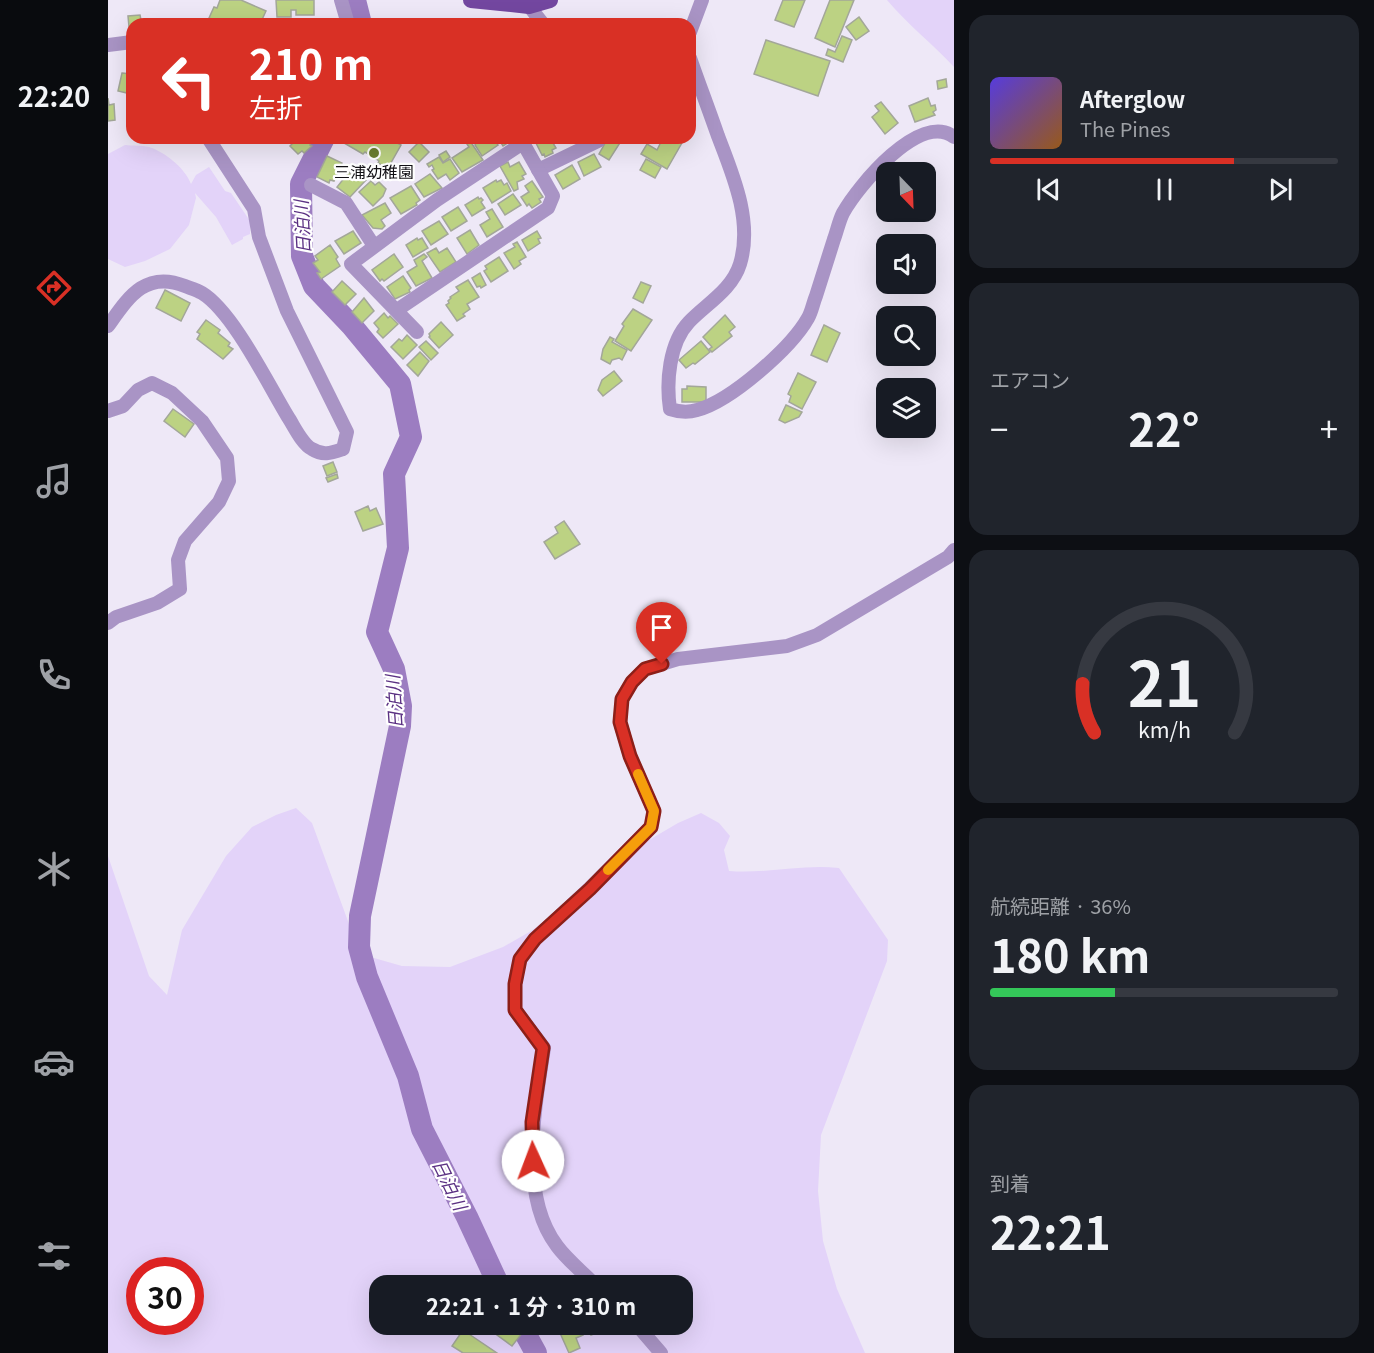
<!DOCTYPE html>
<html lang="ja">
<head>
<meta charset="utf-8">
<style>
  body { margin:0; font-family:Georgia,"Noto Sans JP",serif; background:#20242c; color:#f1f3f6; height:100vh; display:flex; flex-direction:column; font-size:22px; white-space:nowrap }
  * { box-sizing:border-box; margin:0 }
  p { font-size:20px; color:#9ea1a6 }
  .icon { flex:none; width:33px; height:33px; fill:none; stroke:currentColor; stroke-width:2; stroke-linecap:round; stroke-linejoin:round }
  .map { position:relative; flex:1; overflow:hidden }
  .details { display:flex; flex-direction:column; gap:15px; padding:15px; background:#0d0f14; width:420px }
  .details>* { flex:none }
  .top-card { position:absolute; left:18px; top:18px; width:570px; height:126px; border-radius:18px; box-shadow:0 6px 24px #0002; background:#d93025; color:#fff; overflow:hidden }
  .needle { width:39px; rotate:157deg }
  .controls { position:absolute; left:768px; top:162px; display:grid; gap:12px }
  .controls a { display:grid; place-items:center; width:60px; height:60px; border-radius:12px; background:#171b24; box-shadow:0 6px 24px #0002; font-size:30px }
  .speed { position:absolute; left:18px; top:1257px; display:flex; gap:12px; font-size:30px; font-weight:700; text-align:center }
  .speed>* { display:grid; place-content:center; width:78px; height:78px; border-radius:50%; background:#171b24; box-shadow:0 6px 24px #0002; line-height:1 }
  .speed .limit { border:9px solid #d22; background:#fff; color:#111 }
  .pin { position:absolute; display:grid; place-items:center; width:51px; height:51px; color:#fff; margin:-62px -26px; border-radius:50% 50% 50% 0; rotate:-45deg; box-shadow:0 0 6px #0007 }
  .pin .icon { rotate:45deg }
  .me { position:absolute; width:66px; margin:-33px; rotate:358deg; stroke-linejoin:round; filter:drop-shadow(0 0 4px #0008) }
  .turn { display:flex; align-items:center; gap:21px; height:126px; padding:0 24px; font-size:27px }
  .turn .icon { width:78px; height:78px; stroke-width:2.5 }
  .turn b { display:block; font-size:42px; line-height:51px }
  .big { font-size:45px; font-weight:700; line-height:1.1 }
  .details .widget { flex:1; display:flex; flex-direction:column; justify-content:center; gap:9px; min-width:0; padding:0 21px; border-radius:18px; background:#20242c }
  .details .dial { align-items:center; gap:0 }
  .dial svg { height:156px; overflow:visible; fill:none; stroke:#363941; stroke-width:7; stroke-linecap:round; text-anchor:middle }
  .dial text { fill:#f1f3f6; stroke:none }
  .song { display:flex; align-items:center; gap:18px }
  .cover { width:72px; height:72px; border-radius:9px; background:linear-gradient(135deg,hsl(250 70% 55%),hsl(30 70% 35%)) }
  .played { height:6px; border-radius:3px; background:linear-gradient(90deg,#d93025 70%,#363941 70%) }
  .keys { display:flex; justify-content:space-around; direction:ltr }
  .heat { display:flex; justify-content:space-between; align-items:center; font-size:33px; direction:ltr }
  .charge { height:9px; border-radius:4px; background:linear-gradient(90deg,#34c759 36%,#363941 0) }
  .trip { position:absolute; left:261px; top:1275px; width:324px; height:60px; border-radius:18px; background:#171b24; box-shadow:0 6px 24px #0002; font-weight:700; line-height:60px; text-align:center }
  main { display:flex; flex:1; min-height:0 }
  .dock { display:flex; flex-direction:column; width:108px; justify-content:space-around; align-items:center; background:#090b0e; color:#9ea1a6 }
  .dock .icon { width:42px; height:42px }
  .dock .current { color:#d93025 }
  .dock b { font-size:27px; color:#f1f3f6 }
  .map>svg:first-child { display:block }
</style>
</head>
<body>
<main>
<nav class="dock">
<b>22:20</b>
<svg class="icon current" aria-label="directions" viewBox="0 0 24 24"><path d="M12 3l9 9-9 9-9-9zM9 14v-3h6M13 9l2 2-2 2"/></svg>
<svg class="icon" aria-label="music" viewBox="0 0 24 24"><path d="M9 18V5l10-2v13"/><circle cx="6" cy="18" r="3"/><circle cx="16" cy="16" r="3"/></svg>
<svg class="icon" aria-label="phone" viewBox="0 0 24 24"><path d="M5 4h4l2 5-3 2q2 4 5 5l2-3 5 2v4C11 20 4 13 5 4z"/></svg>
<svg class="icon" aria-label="climate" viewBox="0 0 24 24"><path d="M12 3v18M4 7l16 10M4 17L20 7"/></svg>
<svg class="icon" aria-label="car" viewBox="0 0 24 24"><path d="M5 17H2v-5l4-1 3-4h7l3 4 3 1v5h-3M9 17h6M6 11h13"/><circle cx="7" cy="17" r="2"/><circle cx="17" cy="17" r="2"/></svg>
<svg class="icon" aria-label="filters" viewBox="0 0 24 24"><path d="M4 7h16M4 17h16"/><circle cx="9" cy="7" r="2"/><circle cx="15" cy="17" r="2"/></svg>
</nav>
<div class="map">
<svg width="846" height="1353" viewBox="0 0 846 1353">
  <rect width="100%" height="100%" fill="#eee8f7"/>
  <g fill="#e3d3f9" fill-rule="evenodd">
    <path d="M 779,0 L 846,0 L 846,67 C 825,44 799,24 779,0 Z"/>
    <path d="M 17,145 C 24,146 33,145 41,147 C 57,152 77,168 83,184 L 88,175 L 101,167 L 117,191 L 123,193 L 142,221 L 142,234 L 135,237 L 135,239 L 124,245 L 108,217 L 87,193 L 88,198 L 81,225 L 62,249 L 37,261 L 17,267 L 0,259 L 0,154 Z"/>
    <path d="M 188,808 L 204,823 L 252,954 L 294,966 L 342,967 L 395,947 L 423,931 L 476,892 L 536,843 L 570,823 L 593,813 L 611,823 L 622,836 L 616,850 L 621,871 C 658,874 694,864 731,868 L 780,940 L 779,961 L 713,1135 L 710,1191 L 715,1241 L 729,1289 L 757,1353 L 0,1353 L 0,856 L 41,976 L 59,995 L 74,930 L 118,856 L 144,827 L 168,815 ZM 32,1270 L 82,1270 L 82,1322 L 32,1322 ZM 272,1286 L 574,1286 L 574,1324 L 272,1324 Z"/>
  </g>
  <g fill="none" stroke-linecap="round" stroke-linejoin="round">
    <g stroke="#9c7dc1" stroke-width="22">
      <path d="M 247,0 L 253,24"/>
      <path d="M 216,138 L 193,184 L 194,256 L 206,286 L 244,326 L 292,384 L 303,437 L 286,474 L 290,548 L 269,632 L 286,669 L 293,706 L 292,726 L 252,916 L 251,947 L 259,977 L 300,1076 L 314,1129 L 359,1217 L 391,1286"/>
      <path d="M 412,1324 L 428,1353"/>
    </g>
  </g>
  <g fill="#bcd283" stroke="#a3a799" stroke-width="1.5">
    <path d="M 112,0 L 133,0 L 158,11 L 152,24 L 102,24 L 104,19 L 101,18 L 106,7 L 109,8 Z"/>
    <path d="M 168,0 L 206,0 L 206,15 L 188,15 L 188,10 L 183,10 L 183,17 L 169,17 Z"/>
    <path d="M 675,0 L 697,0 L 686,27 L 667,20 Z"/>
    <path d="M 722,0 L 746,0 L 727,47 L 707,38 Z"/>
    <path d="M 32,15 L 33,20 L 42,19 L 42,23 L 45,24 L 24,24 L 24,37 L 22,38 L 20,16 Z"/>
    <path d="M 751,17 L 761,31 L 748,40 L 738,27 Z"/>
    <path d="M 734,36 L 744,40 L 735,62 L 718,55 L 720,49 L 727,52 Z"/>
    <path d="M 658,40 L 722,61 L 710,96 L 646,74 Z"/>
    <path d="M 14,73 L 23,74 L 19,93 L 10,91 Z"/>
    <path d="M 838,79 L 839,87 L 830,89 L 829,81 Z"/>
    <path d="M 0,98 L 1,105 L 6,104 L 7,120 L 0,121 Z"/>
    <path d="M 820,98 L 823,106 L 827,105 L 828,110 L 825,112 L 827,115 L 807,122 L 801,106 Z"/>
    <path d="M 773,102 L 790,123 L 777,134 L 764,117 L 771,111 L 767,106 Z"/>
    <path d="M 190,138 L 202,138 L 201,139 L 204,142 L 202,145 L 204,146 L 196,153 L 194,151 L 190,154 L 182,146 Z"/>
    <path d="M 239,138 L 280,138 L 293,145 L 280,168 L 270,163 L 271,161 L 262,155 L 257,152 L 255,154 L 236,143 Z"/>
    <path d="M 371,138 L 385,138 L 390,145 L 374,156 L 367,145 Z"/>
    <path d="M 390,138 L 407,138 L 395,146 Z"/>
    <path d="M 433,138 L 453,138 L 453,139 L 445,143 L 448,148 L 444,150 L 445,153 L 437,157 L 436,154 L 434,155 L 427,141 Z"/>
    <path d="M 500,138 L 515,138 L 501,160 L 491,154 Z"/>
    <path d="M 555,138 L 570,138 L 575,141 L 559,169 L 533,154 L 539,144 L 549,150 Z"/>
    <path d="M 362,141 L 375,160 L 354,172 L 344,158 L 361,147 L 359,144 Z"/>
    <path d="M 311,142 L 321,152 L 311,162 L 301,152 Z"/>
    <path d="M 338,151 L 342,157 L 335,162 L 331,155 Z"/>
    <path d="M 486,154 L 493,167 L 476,176 L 470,162 Z"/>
    <path d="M 219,156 L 234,163 L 226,181 L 222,180 L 221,183 L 209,177 Z"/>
    <path d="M 331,157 L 335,163 L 342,159 L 351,173 L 342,180 L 338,174 L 330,179 L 324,170 L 326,169 L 324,165 L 321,167 L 319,164 Z"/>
    <path d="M 538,159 L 553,167 L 547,178 L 532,170 Z"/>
    <path d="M 400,162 L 402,167 L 411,162 L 418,174 L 414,176 L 416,179 L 409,182 L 410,189 L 406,191 L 392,166 Z"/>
    <path d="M 464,165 L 472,179 L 455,189 L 447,175 Z"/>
    <path d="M 248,170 L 258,180 L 242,197 L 229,187 L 241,172 L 243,175 Z"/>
    <path d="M 322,174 L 334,188 L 316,197 L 307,184 Z"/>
    <path d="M 388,180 L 389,182 L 393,180 L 396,185 L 399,183 L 403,191 L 384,203 L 375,188 Z"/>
    <path d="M 263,181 L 267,185 L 271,182 L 278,189 L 275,196 L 265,206 L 251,192 Z"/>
    <path d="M 424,181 L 435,197 L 431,199 L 433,202 L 424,208 L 421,204 L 419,206 L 413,197 L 421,192 L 417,186 Z"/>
    <path d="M 303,186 L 312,200 L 308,203 L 309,205 L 293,214 L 282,198 Z"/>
    <path d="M 405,194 L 413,205 L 397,215 L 390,204 Z"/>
    <path d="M 370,197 L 371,199 L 373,198 L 375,200 L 373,202 L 377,208 L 364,216 L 357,205 Z"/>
    <path d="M 277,203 L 283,213 L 273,220 L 277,226 L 274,229 L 265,228 L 254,215 Z"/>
    <path d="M 350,207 L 359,221 L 343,231 L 334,217 Z"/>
    <path d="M 384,209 L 395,227 L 379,237 L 372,225 L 382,219 L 378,212 Z"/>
    <path d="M 331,221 L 340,234 L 323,245 L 314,231 Z"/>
    <path d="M 362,230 L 371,245 L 359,254 L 349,238 Z"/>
    <path d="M 245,231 L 253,243 L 236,254 L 227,241 Z"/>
    <path d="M 429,231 L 433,238 L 430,239 L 432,243 L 420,251 L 414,240 Z"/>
    <path d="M 309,238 L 310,240 L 314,238 L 320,248 L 305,257 L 298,245 Z"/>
    <path d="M 409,242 L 418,257 L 411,261 L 413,264 L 406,269 L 396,253 L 407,247 L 405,244 Z"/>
    <path d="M 222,245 L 230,257 L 228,259 L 232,266 L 213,279 L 209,273 L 212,272 L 205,263 L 210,260 L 207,256 Z"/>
    <path d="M 328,248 L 331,253 L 339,248 L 348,262 L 332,272 L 319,253 Z"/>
    <path d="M 286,254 L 295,267 L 276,281 L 274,279 L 272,281 L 264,270 Z"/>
    <path d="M 316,254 L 319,257 L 314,261 L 324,278 L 308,286 L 299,272 L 309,266 L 306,260 Z"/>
    <path d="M 391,257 L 400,271 L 383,282 L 376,271 L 379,269 L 377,266 Z"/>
    <path d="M 372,273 L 378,285 L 373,288 L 372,286 L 369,287 L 364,278 Z"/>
    <path d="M 295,276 L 303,288 L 301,290 L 302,292 L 287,299 L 279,287 Z"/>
    <path d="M 360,280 L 371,297 L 359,304 L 362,309 L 355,314 L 357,316 L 349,321 L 338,305 L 341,303 L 340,301 L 343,298 L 342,297 L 351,291 L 348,287 Z"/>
    <path d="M 234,281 L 248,294 L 237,305 L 224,292 Z"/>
    <path d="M 533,282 L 543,286 L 535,303 L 525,298 Z"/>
    <path d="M 57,290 L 82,303 L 73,321 L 48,308 Z"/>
    <path d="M 256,298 L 266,311 L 254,323 L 244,312 Z"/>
    <path d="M 525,309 L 544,320 L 523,351 L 507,341 L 516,326 L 514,324 Z"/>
    <path d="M 276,313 L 280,318 L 282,316 L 290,324 L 275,338 L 269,332 L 271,329 L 266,323 Z"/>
    <path d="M 617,315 L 627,327 L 621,332 L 624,336 L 604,352 L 601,349 L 604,347 L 595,337 Z"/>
    <path d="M 98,320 L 112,330 L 110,333 L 122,343 L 120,346 L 125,349 L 115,359 L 89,339 L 92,334 L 89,332 Z"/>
    <path d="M 333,322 L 345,335 L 331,348 L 321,337 L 322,336 L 321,334 Z"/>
    <path d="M 716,325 L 732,333 L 719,362 L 703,355 Z"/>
    <path d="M 299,335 L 309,345 L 295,359 L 283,347 L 291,339 L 294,341 Z"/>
    <path d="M 502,337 L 506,339 L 504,342 L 519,350 L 514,360 L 511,358 L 504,360 L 502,364 L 493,359 L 495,349 Z"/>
    <path d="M 318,341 L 330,353 L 323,360 L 311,347 Z"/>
    <path d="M 593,341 L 602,352 L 587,364 L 585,363 L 578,368 L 571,360 Z"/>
    <path d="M 312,352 L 321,361 L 310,376 L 299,365 Z"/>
    <path d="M 506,371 L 514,381 L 495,396 L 490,390 L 494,380 Z"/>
    <path d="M 690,373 L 708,382 L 694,409 L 681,402 L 683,396 L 680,394 Z"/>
    <path d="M 579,386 L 598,387 L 598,402 L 574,402 L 574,389 L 579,389 Z"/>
    <path d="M 678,405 L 694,412 L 691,417 L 677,423 L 671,420 Z"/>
    <path d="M 65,409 L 86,424 L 77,437 L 56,421 Z"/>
    <path d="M 225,462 L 229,472 L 219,476 L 215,466 Z"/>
    <path d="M 229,474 L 230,478 L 220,482 L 218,478 Z"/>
    <path d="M 260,506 L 262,511 L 268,508 L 275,524 L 255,531 L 247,512 Z"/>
    <path d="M 456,521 L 472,544 L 447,559 L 436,542 L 450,533 L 447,527 Z"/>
    <path d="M 374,1324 L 404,1324 L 415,1332 L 404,1346 Z"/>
    <path d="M 448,1324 L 470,1324 L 475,1335 L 468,1338 L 472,1348 L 461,1353 Z"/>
    <path d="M 479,1324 L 491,1324 L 494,1331 L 483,1335 Z"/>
    <path d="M 355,1330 L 389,1353 L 355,1353 L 344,1346 Z"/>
  </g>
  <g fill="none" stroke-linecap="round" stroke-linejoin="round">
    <g stroke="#a994c5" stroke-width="14">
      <path d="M 233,0 L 240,24"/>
      <path d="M 421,6 L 435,24"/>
      <path d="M 582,32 L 594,0"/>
      <path d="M 0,45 L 24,42"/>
      <path d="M 582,58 C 591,84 601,110 610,136 C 625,175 645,221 632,264 C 624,290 598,304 581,322 C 561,343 558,382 562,409 C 571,412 579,413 589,410 C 623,401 683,348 700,318 C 704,311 705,303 708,296 C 714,277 720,258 726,239 C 729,231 731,221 735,213 C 750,186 812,111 846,137"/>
      <path d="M 430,170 L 490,141 L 492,138"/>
      <path d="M 203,185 L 238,203 L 266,246"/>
      <path d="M 289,310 L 440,208 L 445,196 L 415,143 L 329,200 L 243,264 L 309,332"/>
      <path d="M 0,326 C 20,298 37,270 77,286 C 82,288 89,290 94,293 C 125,312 160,384 180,417 C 186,426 194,444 204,449 C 215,456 223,453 235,449 L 239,432 L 179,311 L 151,237 L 146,209 L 100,138"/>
      <path d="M 0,411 L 15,406 L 30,390 L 44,383 L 64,393 L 94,421 L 119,458 L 121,481 L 111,502 L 77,541 L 70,560 L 72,589 L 49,603 L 8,617 L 0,623"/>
      <path d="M 488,1286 C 476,1273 460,1261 449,1246 C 410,1195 427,1107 436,1048 L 407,1010 L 407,984 L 412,959 L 427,939 L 481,889 L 543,827 L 546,811 L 522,756 L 512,722 L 514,699 L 524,682 L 537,669 L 570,659 L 679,646 L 709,635 L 840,557 L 846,550"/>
      <path d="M 528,1324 L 553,1353"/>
    </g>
    <path stroke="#7347a0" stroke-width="16" d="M 363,0 L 421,6 L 442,0"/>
  </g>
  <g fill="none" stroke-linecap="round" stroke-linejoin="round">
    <g stroke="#8d1f18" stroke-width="15">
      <path id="route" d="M 425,1161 L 424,1122 L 435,1048 L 407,1010 L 407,984 L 412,959 L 427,939 L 482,889 L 543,827 L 546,811 L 522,756 L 512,722 L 514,699 L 524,682 L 537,669 L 554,664"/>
    </g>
    <use href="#route" stroke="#d93025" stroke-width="10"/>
    <path stroke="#f59e0b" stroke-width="10" d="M 500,870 L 543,827 L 546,811 L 530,774"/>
  </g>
  <circle fill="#6c7f2f" stroke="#fff" stroke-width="2" cx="266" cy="153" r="6"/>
  <g text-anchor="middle" stroke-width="4.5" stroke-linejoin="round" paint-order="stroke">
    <g font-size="16" fill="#121015" stroke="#fff">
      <text x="266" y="178">三浦幼稚園</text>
    </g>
    <g font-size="18" font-style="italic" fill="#5b3183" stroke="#fff">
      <text transform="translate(195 227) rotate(-93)" y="6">日泊川</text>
      <text transform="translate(287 702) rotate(-94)" y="6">日泊川</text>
      <text transform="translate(341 1185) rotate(64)" y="6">日泊川</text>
    </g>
  </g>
</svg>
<div class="controls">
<a><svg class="needle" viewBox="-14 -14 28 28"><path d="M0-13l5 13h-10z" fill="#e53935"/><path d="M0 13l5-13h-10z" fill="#9ea1a6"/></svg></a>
<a><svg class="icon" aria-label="sound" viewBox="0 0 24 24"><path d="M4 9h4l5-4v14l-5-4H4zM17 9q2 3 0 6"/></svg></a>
<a><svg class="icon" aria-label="search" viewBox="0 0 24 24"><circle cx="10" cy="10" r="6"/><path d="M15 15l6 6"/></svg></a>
<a><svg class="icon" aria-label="layers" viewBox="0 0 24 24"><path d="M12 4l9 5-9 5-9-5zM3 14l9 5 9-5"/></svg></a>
</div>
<div class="speed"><div class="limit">30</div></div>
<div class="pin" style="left:554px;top:664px;background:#d93025"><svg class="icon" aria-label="arrive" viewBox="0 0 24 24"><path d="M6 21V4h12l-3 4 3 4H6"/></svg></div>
<svg class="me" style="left:425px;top:1161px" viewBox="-20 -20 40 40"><circle r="19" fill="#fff"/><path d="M0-13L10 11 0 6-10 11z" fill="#d93025"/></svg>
<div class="trip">22:21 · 1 分 · 310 m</div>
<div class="top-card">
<div class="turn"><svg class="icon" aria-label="left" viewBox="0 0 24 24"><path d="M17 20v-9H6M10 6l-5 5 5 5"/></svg><div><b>210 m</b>左折</div></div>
</div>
</div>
<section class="details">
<div class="widget">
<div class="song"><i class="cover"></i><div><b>Afterglow</b><p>The Pines</p></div></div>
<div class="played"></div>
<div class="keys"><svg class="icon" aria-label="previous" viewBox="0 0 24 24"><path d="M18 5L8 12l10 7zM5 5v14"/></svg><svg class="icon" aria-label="pause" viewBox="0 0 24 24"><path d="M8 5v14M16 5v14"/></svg><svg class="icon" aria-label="next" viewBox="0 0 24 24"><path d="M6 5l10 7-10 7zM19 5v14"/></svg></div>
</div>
<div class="widget"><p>エアコン</p>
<div class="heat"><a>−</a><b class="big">22°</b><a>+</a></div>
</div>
<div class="widget dial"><svg viewBox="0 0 100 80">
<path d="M14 69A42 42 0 1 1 86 69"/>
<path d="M14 69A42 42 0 0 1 8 44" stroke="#d93025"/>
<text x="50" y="56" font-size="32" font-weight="700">21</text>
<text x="50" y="72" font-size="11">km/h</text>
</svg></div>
<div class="widget"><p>航続距離 · 36%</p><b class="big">180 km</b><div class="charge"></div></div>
<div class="widget"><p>到着</p><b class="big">22:21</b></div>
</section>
</main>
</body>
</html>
